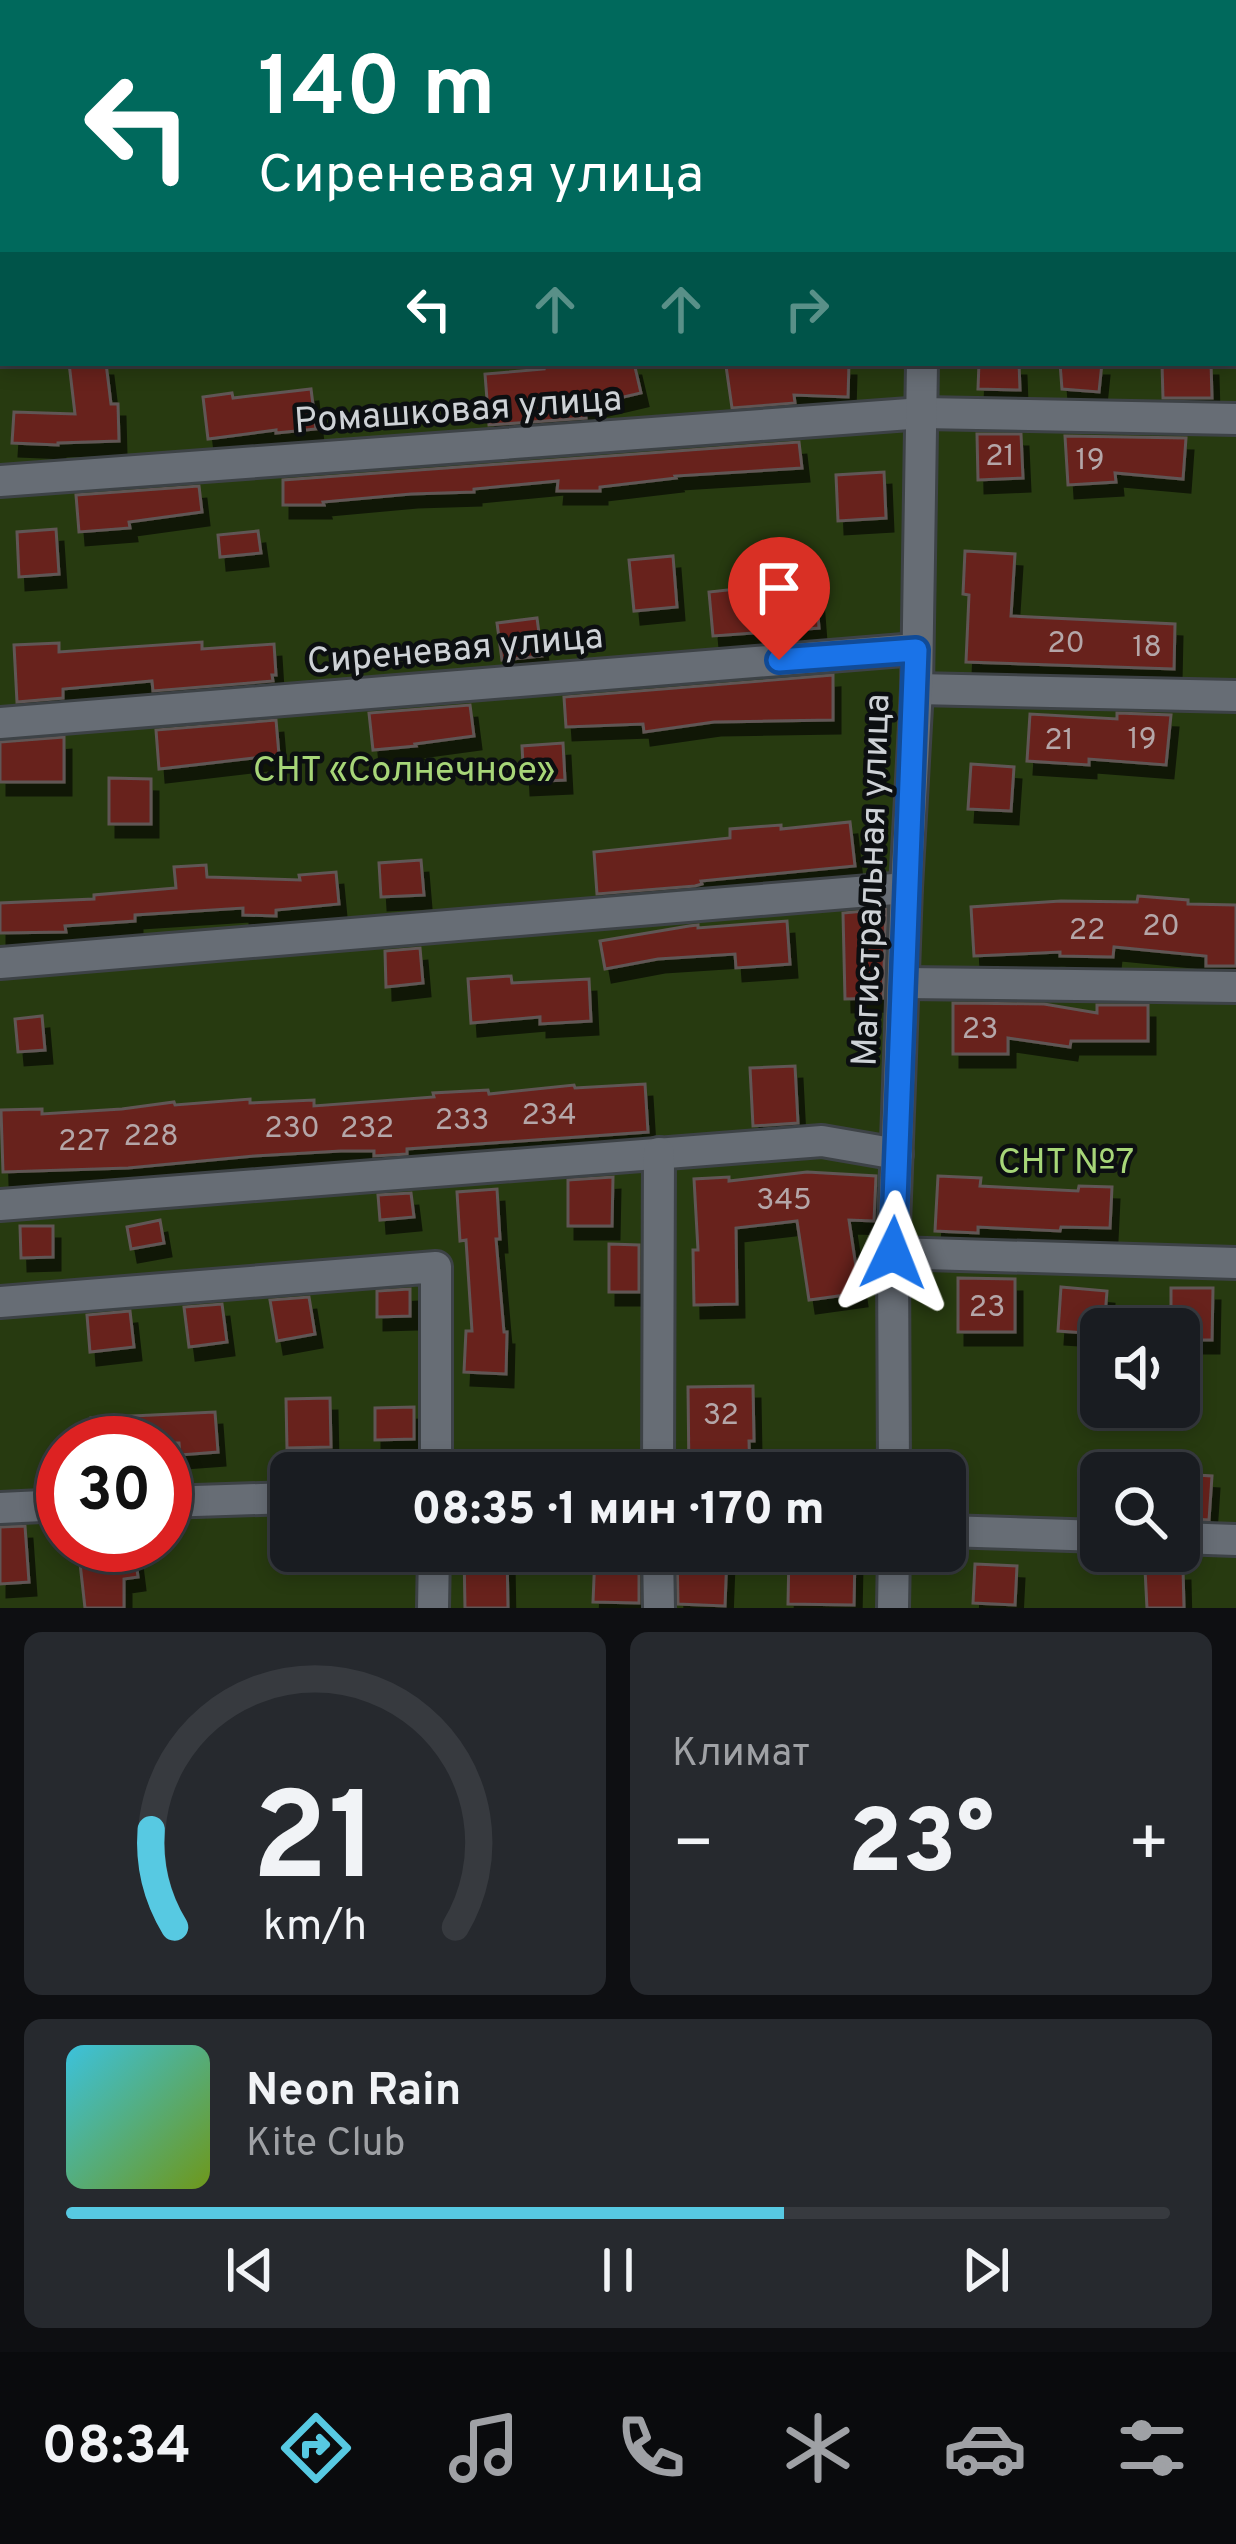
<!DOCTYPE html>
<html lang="ru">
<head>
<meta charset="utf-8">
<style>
  body { margin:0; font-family:Overpass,sans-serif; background:#26292e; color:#f1f3f6; height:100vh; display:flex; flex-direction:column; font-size:45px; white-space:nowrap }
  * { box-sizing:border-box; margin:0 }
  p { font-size:39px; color:#9fa1a5 }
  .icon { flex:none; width:66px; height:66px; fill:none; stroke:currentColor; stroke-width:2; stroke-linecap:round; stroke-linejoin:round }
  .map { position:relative; height:1608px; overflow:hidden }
  .details { display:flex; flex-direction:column; gap:24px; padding:24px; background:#0e0f12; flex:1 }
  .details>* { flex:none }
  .guide { position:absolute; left:0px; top:0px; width:1236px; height:366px; box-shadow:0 6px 18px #0003,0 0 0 3px #373a3f; background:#00695c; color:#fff; overflow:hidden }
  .buttons { position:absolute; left:1080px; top:1308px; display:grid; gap:24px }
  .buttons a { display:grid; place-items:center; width:120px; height:120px; border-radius:18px; background:#191c21; box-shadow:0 6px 18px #0003,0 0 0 3px #373a3f; font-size:60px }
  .speed { position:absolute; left:36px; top:1416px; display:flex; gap:24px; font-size:60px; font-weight:700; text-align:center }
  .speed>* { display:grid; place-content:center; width:156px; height:156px; border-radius:50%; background:#191c21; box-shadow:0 6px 18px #0003,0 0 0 3px #373a3f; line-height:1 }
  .speed .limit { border:18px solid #d22; background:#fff; color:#111 }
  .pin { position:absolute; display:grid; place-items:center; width:102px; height:102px; color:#fff; margin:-123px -51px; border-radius:50% 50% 50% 0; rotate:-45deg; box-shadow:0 0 12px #0007 }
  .pin .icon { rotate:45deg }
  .me { position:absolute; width:132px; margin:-66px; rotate:2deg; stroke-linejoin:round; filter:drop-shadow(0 0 9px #0008) }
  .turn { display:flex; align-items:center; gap:42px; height:252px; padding:0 60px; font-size:54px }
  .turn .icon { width:156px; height:156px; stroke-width:2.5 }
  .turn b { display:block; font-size:84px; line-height:102px }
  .lanes { display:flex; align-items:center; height:114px; padding:0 60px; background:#0003; justify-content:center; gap:60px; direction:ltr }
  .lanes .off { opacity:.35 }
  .big { font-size:90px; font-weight:800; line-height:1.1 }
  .details .widget { flex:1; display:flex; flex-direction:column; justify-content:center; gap:18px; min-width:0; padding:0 42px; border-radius:18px; background:#26292e }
  .details .dial { align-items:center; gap:0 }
  .dial svg { height:312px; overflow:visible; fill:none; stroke:#373a3f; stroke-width:7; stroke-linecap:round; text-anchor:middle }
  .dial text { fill:#f1f3f6; stroke:none }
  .song { display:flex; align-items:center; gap:36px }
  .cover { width:144px; height:144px; border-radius:18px; background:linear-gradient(135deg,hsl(190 70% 55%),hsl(80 70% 35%)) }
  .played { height:12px; border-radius:6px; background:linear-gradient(90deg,#57c9e2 65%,#373a3f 65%) }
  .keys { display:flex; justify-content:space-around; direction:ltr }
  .heat { display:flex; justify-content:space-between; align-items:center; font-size:66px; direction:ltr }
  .details .tiles { flex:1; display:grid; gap:24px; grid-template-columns:1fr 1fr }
  .widget:last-child { grid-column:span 2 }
  .trip { position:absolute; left:270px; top:1452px; width:696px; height:120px; border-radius:18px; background:#191c21; box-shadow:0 6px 18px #0003,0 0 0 3px #373a3f; font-weight:800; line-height:120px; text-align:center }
  .tabs { display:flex; height:192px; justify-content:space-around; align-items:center; background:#0a0b0d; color:#9fa1a5 }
  .tabs .icon { width:84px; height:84px }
  .tabs .on { color:#57c9e2 }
  .tabs b { font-size:54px; color:#f1f3f6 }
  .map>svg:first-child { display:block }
</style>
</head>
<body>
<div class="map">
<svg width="1236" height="1608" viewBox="0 0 1236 1608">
  <defs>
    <filter id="shadow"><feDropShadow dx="7" dy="13" stdDeviation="0" flood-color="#0009"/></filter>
  </defs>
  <rect width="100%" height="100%" fill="#21262c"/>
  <path fill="#273a10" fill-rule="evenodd" d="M 0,0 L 1236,0 L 1236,1608 L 0,1608 ZM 3,3 L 1233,3 L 1233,363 L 3,363 ZM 1101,1329 L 1179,1329 L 1179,1407 L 1101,1407 ZM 63,1443 L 165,1443 L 165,1545 L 63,1545 ZM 291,1473 L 945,1473 L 945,1551 L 291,1551 ZM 1101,1473 L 1179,1473 L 1179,1551 L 1101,1551 Z"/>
  <g fill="#68211d" stroke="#615654" stroke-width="3" filter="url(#shadow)">
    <path d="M 69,363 L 106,363 L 111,404 L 118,404 L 119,441 L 58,443 L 58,445 L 12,443 L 14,412 L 75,414 Z"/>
    <path d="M 555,363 L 634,363 L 641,393 L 585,406 L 586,418 L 489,425 L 485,374 L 544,369 L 543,364 Z"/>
    <path d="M 749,363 L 849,363 L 848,397 L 794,395 L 795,403 L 732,408 L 726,366 Z"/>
    <path d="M 979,363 L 1019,363 L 1020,390 L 978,389 Z"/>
    <path d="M 1060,363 L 1102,363 L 1099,392 L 1062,389 Z"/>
    <path d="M 1162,363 L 1211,363 L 1212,398 L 1163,398 Z"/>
    <path d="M 311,389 L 316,429 L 276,433 L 276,430 L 208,439 L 203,397 L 232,393 L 233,398 Z"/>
    <path d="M 977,434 L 1021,434 L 1023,478 L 978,480 Z"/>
    <path d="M 1065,436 L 1186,438 L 1183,479 L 1115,473 L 1116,482 L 1068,485 Z"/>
    <path d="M 799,442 L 802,468 L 675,476 L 676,478 L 600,487 L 600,491 L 557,491 L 558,481 L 474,489 L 474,492 L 411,494 L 323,502 L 324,505 L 283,505 L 283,480 Z"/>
    <path d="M 884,472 L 886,518 L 838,521 L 836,475 Z"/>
    <path d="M 199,486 L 202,512 L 129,522 L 130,528 L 79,532 L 76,495 Z"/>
    <path d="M 56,529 L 59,574 L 19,577 L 17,532 Z"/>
    <path d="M 258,531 L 261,553 L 220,557 L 218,535 Z"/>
    <path d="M 965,551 L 1015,554 L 1011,616 L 1175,624 L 1174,669 L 966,662 L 969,595 L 963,594 Z"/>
    <path d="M 673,556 L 677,607 L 634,611 L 629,560 Z"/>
    <path d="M 815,576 L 819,628 L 713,636 L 709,592 L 773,585 L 772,579 Z"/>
    <path d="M 537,618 L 542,656 L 502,660 L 497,623 Z"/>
    <path d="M 202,642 L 202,649 L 274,644 L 276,675 L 272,675 L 273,681 L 153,691 L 152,681 L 63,689 L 63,698 L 17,702 L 14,645 L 59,643 L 59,652 Z"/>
    <path d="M 833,675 L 833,720 L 714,722 L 644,732 L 643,724 L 566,727 L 564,697 Z"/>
    <path d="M 470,705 L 474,736 L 415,744 L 416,746 L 373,750 L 369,713 Z"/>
    <path d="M 1117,713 L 1171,715 L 1166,765 L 1089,759 L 1089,765 L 1027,761 L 1030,714 L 1117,719 Z"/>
    <path d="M 276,720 L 279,755 L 159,769 L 156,730 Z"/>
    <path d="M 64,737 L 64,782 L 0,782 L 0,742 Z"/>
    <path d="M 563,743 L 565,780 L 524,782 L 522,746 Z"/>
    <path d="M 971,764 L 1014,767 L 1011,811 L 968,809 Z"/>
    <path d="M 109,778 L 151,779 L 151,824 L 109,824 Z"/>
    <path d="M 850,822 L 855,866 L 701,881 L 702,884 L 695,886 L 597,894 L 594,852 L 730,838 L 730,829 L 781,825 L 781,829 Z"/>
    <path d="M 421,860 L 424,895 L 381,897 L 379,863 Z"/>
    <path d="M 206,865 L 207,877 L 300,880 L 299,875 L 336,872 L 339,904 L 276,910 L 276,916 L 243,915 L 243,908 L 135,915 L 135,921 L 65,926 L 66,932 L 0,933 L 0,903 L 94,899 L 94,895 L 176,888 L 174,867 Z"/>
    <path d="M 1138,896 L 1188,900 L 1188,904 L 1236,905 L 1236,966 L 1206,966 L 1206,956 L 1114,947 L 1113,957 L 1060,956 L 1060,952 L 974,956 L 971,907 L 1061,901 L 1137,902 Z"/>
    <path d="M 886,909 L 883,998 L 845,999 L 843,913 Z"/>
    <path d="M 787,921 L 790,964 L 736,968 L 735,954 L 658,959 L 605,969 L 600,941 L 689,926 L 698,925 L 698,928 Z"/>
    <path d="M 420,948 L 423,983 L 386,987 L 385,951 Z"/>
    <path d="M 511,976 L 512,983 L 589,979 L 591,1021 L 540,1024 L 540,1017 L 471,1023 L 468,979 Z"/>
    <path d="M 953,1003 L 1044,1004 L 1097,1013 L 1097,1005 L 1148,1005 L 1148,1041 L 1071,1041 L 1070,1047 L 1008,1038 L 1008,1054 L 953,1054 Z"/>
    <path d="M 42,1016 L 45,1050 L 18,1052 L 15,1019 Z"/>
    <path d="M 795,1066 L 798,1123 L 753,1126 L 750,1068 Z"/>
    <path d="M 645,1084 L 648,1132 L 407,1149 L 407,1154 L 374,1156 L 374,1151 L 341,1151 L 254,1156 L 128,1168 L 3,1172 L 1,1110 L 42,1109 L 42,1114 L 122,1109 L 174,1102 L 175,1105 L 250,1099 L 250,1103 L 314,1100 L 314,1106 L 434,1097 L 433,1093 L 488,1090 L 489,1094 L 574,1085 L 575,1088 Z"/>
    <path d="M 807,1172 L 876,1176 L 874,1221 L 849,1220 L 860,1293 L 809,1300 L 797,1221 L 736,1228 L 737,1304 L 694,1305 L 693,1250 L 698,1250 L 694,1179 L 729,1177 L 729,1181 Z"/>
    <path d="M 938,1176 L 981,1178 L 980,1186 L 1078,1191 L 1079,1186 L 1112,1187 L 1110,1228 L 1061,1227 L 1060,1231 L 978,1227 L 978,1233 L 935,1231 Z"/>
    <path d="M 613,1177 L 612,1226 L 568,1226 L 568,1180 Z"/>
    <path d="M 497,1189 L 500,1239 L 496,1239 L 504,1332 L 507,1332 L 506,1374 L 464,1372 L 466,1331 L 472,1331 L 466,1240 L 460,1241 L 457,1192 Z"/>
    <path d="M 411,1193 L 414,1217 L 380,1220 L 378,1195 Z"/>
    <path d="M 160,1220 L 164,1243 L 131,1249 L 127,1227 Z"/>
    <path d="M 20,1226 L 53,1226 L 53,1257 L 21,1258 Z"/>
    <path d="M 609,1244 L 639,1245 L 639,1292 L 609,1292 Z"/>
    <path d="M 958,1278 L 1015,1279 L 1015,1332 L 958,1332 Z"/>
    <path d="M 1061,1287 L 1107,1291 L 1104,1329 L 1101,1329 L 1101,1334 L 1058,1331 Z"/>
    <path d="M 1171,1288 L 1213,1288 L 1212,1340 L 1179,1340 L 1179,1329 L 1171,1329 Z"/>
    <path d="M 410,1289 L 410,1316 L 377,1317 L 377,1291 Z"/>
    <path d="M 309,1297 L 315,1334 L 277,1341 L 270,1300 Z"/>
    <path d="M 222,1304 L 227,1342 L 189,1347 L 184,1307 Z"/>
    <path d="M 130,1311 L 134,1347 L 90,1352 L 87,1315 Z"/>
    <path d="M 753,1386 L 754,1441 L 749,1441 L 750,1473 L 689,1473 L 688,1387 Z"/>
    <path d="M 330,1398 L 331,1447 L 287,1448 L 286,1399 Z"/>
    <path d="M 414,1407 L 414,1439 L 375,1440 L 375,1408 Z"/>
    <path d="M 215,1412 L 218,1452 L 180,1455 L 179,1443 L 92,1443 L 91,1418 Z"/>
    <path d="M 1179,1474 L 1212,1476 L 1209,1520 L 1179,1518 Z"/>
    <path d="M 25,1526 L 29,1582 L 0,1584 L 0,1527 Z"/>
    <path d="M 78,1545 L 134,1545 L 138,1577 L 124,1579 L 124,1608 L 85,1608 Z"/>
    <path d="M 464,1551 L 507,1551 L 508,1608 L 465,1608 Z"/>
    <path d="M 677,1551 L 727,1553 L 725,1606 L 678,1604 Z"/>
    <path d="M 789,1553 L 855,1554 L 854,1605 L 788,1604 Z"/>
    <path d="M 595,1555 L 639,1556 L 639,1603 L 593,1602 Z"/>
    <path d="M 975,1564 L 1017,1566 L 1015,1605 L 973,1603 Z"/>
    <path d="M 1183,1568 L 1184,1608 L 1147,1608 L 1145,1569 Z"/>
  </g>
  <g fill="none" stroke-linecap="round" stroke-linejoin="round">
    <g stroke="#3d4246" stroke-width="36">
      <g id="minor">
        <path d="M 923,3 L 923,0"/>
        <path d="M 1233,130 L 1236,130"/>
        <path d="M 0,232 L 3,232"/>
        <path d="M 0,481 L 923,413 L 1236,419"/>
        <path d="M 917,689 L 1236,696"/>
        <path d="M 0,723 L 916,649"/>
        <path d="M 0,963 L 906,888"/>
        <path d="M 905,983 L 1236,987"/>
        <path d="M 0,1205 L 822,1141 L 897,1154"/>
        <path d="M 893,1253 L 1236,1263"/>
        <path d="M 0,1302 L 436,1267 L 436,1473"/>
        <path d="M 658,1473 L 659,1153"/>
        <path d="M 894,1473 L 893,1253 L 906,888 L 917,689 L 922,363"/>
        <path d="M 165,1502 L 291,1498"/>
        <path d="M 0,1508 L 63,1505"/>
        <path d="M 945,1531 L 1101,1536"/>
        <path d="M 1179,1538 L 1236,1540"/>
        <path d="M 658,1551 L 659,1608"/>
        <path d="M 433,1608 L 434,1551"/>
        <path d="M 893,1608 L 894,1551"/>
      </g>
    </g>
    <use href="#minor" stroke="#676d75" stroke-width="30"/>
  </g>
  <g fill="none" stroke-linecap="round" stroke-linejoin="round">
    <g stroke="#114b97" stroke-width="30">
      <path id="route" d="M 779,660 L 916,650 L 893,1253"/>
    </g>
    <use href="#route" stroke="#1a73e8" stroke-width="21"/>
  </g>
  <g text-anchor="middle" stroke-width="9" stroke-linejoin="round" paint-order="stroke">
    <g font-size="30" fill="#b4a6a8">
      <text x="1000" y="465">21</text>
      <text x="1090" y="469">19</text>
      <text x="1066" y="652">20</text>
      <text x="1147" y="656">18</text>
      <text x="1142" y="748">19</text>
      <text x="1059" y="749">21</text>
      <text x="1161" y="935">20</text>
      <text x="1087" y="939">22</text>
      <text x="980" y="1038">23</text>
      <text x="549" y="1124">234</text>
      <text x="462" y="1129">233</text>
      <text x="292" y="1137">230</text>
      <text x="367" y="1137">232</text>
      <text x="151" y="1145">228</text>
      <text x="84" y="1150">227</text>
      <text x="784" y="1209">345</text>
      <text x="987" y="1316">23</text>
      <text x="721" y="1424">32</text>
    </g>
    <g font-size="36" fill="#ced2d6" stroke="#0c0f11">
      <text transform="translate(458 408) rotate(-4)" y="13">Ромашковая улица</text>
      <text transform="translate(455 647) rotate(-5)" y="13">Сиреневая улица</text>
      <text transform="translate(869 880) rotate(-88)" y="13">Магистральная улица</text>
    </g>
    <g font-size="36" fill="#a7d678" stroke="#0c0f11">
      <text x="404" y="781">СНТ «Солнечное»</text>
      <text x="1066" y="1173">СНТ №7</text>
    </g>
  </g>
</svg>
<div class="buttons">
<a><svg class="icon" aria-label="sound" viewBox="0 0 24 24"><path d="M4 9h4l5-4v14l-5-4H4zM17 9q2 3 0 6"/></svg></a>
<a><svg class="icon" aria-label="search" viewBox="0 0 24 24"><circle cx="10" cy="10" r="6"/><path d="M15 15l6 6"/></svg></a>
</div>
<div class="speed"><div class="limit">30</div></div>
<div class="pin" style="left:779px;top:660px;background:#d93025"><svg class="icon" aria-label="arrive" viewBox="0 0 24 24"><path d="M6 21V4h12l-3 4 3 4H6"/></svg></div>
<svg class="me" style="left:893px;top:1253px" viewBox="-20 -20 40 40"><path d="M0-17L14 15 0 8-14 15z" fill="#1a73e8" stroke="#fff" stroke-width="4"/></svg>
<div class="trip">08:35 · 1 мин · 170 m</div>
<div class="guide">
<div class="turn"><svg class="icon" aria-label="left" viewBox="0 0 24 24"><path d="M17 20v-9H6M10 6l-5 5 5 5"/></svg><div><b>140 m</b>Сиреневая улица</div></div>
<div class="lanes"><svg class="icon" aria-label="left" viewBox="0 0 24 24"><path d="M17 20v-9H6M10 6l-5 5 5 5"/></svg><svg class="icon off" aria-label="ahead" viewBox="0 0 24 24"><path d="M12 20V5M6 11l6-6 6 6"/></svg><svg class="icon off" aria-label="ahead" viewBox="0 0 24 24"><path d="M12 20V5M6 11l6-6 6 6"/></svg><svg class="icon off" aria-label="right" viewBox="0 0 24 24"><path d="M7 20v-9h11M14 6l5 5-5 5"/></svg></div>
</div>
</div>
<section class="details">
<div class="tiles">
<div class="widget dial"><svg viewBox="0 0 100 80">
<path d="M14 69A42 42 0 1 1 86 69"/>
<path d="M14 69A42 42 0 0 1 8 44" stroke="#57c9e2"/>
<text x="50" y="56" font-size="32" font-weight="700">21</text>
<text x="50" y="72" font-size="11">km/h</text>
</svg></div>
<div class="widget"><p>Климат</p>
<div class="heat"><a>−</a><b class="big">23°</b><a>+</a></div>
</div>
<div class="widget">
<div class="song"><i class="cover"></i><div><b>Neon Rain</b><p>Kite Club</p></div></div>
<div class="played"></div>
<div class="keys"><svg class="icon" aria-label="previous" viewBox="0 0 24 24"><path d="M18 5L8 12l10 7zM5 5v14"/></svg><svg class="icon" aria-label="pause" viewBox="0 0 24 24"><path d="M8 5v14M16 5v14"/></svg><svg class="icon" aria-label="next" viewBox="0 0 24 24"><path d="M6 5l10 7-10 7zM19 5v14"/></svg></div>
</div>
</div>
</section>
<nav class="tabs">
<b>08:34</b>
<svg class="icon on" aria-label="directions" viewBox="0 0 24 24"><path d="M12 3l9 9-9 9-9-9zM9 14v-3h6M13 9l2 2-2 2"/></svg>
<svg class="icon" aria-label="music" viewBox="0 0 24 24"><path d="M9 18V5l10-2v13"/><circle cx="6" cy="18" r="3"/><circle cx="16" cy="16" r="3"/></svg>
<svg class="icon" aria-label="phone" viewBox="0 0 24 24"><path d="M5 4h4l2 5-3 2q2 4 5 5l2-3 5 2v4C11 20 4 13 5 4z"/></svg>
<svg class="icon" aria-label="climate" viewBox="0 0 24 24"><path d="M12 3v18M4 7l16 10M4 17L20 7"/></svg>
<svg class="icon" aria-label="car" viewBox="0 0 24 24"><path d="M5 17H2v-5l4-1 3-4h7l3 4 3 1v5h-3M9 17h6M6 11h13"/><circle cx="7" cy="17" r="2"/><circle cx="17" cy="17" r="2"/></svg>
<svg class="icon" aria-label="filters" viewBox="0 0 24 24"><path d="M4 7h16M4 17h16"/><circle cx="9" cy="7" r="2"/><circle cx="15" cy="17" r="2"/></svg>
</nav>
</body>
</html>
